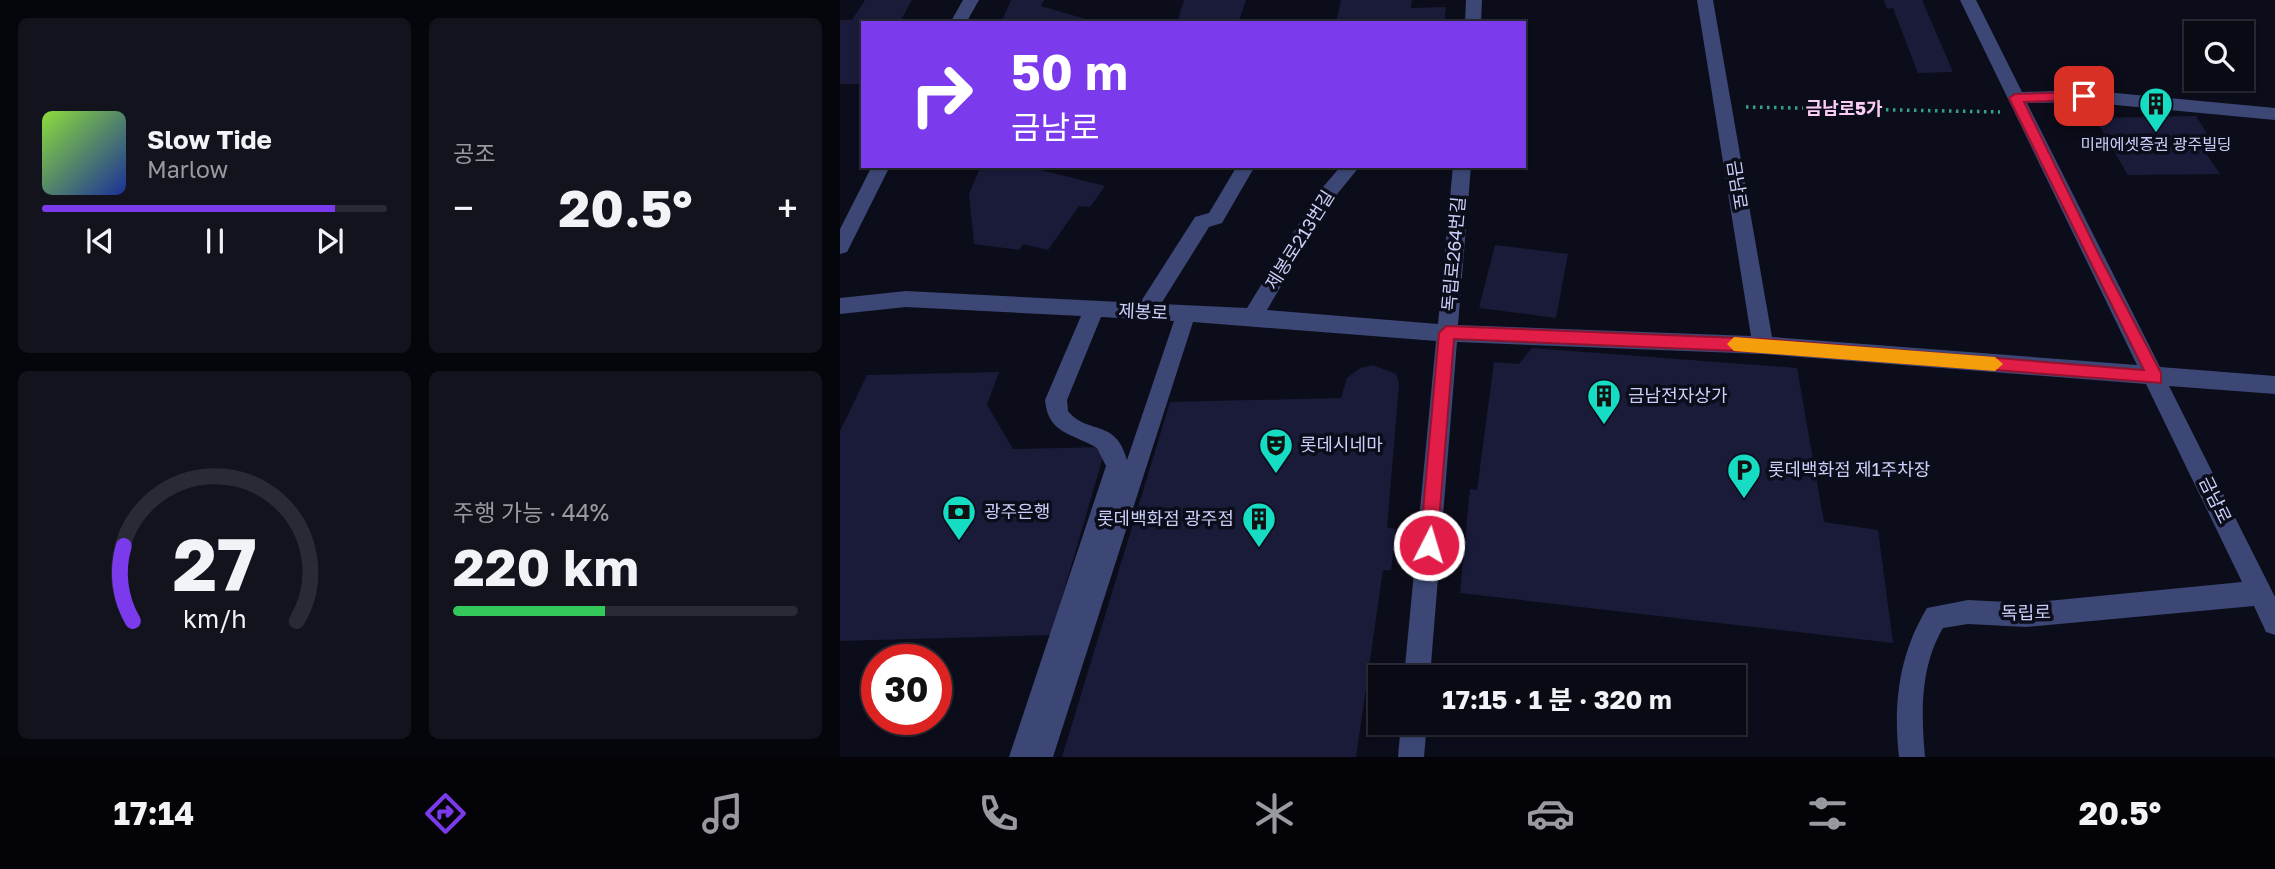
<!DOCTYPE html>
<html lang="ko">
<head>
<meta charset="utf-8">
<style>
  body { margin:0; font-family:"Golos Text","Noto Sans KR",sans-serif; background:#12131d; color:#f1f3f6; height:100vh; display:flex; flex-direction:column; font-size:26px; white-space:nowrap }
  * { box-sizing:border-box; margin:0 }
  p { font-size:23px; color:#999aa0 }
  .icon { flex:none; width:38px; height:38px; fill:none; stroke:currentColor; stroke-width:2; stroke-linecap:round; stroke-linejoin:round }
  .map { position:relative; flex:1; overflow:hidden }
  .sheet { display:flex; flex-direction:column; gap:18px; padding:18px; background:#05060b; width:840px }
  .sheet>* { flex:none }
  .hud { position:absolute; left:21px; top:21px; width:665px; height:147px; border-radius:0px; box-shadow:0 2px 5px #0004,0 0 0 2px #292b34; background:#7c3aed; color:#fff; overflow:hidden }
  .buttons { position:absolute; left:1344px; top:21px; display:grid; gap:14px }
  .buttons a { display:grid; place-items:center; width:70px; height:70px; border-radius:0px; background:#090a14; box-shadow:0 2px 5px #0004,0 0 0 2px #292b34; font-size:35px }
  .speed { position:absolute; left:21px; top:644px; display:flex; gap:14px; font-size:35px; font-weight:700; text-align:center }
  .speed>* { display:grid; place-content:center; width:91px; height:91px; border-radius:50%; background:#090a14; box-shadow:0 2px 5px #0004,0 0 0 2px #292b34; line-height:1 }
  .speed .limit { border:10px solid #d22; background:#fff; color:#111 }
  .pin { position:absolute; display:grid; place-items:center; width:60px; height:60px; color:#fff; margin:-30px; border-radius:14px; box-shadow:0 4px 10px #0006 }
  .me { position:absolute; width:77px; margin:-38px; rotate:5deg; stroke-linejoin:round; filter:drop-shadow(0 0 5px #0008) }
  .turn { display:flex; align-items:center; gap:24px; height:147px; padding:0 35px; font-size:32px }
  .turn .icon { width:91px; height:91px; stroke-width:2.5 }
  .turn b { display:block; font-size:49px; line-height:60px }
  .big { font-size:52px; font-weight:700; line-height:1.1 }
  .sheet .card { flex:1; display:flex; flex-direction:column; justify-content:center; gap:10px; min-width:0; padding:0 24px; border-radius:10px; background:#12131d }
  .sheet .dial { align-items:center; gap:0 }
  .dial svg { height:182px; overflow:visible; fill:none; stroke:#292b34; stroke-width:7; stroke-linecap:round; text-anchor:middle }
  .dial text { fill:#f1f3f6; stroke:none }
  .song { display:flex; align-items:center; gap:21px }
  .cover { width:84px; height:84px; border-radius:10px; background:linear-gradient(135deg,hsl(90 70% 55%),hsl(230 70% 35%)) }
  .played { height:7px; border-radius:4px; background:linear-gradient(90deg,#7c3aed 85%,#292b34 85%) }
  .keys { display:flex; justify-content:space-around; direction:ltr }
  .heat { display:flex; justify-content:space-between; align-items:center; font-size:38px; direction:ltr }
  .charge { height:10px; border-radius:5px; background:linear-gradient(90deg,#34c759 44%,#292b34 0) }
  .sheet .tiles { flex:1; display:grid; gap:18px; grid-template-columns:repeat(2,1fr) }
  .trip { position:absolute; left:528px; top:665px; width:378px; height:70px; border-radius:0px; background:#090a14; box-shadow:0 2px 5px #0004,0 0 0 2px #292b34; font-weight:700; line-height:70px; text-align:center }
  .tabs { display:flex; height:112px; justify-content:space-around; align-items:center; background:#040408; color:#999aa0 }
  .tabs .icon { width:49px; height:49px }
  .tabs .selected { color:#7c3aed }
  .tabs b { font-size:32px; color:#f1f3f6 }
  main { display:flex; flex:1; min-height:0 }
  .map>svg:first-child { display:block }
</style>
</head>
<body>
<main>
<section class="sheet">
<div class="tiles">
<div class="card">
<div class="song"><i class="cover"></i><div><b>Slow Tide</b><p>Marlow</p></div></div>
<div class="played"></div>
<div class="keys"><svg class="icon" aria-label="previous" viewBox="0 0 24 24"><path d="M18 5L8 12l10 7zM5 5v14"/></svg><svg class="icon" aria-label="pause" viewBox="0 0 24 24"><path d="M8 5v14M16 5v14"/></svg><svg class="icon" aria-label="next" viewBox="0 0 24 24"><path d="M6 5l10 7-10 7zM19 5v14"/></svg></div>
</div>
<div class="card"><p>공조</p>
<div class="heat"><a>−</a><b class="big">20.5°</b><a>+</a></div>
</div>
<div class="card dial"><svg viewBox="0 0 100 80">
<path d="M14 69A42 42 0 1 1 86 69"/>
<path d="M14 69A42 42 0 0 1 10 36" stroke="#7c3aed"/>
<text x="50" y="56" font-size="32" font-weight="700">27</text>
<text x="50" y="72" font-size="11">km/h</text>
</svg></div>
<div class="card"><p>주행 가능 · 44%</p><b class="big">220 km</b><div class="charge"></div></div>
</div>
</section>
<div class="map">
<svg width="1435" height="757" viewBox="0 0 1435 757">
  <rect width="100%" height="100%" fill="#0c0d1a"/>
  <g fill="#1a1b39">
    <path d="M 25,0 L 72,0 L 59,23 L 23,23 L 23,84 L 0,84 L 0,20 L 12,20 Z"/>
    <path d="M 171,0 L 204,0 L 201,6 L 259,23 L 161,23 Z"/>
    <path d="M 344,0 L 406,0 L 398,23 L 337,23 Z"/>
    <path d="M 501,0 L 572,0 L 571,8 L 606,7 L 604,23 L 496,23 Z"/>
    <path d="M 1044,0 L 1082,0 L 1113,72 L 1078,73 L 1053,8 L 1047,9 Z"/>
    <path d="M 1356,116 L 1378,151 L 1365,152 L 1380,174 L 1288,175 L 1255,118 Z"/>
    <path d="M 141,166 L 185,166 L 265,186 L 250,207 L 239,206 L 208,250 L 183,244 L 179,250 L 134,244 L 129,194 Z"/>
    <path d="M 655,245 L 728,254 L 716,318 L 639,308 Z"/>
    <path d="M 692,348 L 957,368 L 984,522 L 1038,530 L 1053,643 L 620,593 L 630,489 L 637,490 L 654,362 L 679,364 Z"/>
    <path d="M 533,365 L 556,374 L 559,383 L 547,528 L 556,529 L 551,570 L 543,570 L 516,757 L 222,757 L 330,402 L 501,398 L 507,378 L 520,368 Z"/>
    <path d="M 159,372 L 147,405 L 173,449 L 266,447 L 211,635 L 0,641 L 0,431 L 27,375 Z"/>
  </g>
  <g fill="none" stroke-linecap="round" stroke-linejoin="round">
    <path stroke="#37a183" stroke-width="3.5" stroke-dasharray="2.5 4.5" stroke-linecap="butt" d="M 906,107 L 1160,112"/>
    <g fill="#3c4775" fill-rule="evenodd">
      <path d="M 123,0 L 139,0 L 126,23 L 110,23 Z"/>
      <path d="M 626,0 L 642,0 L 641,23 L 625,23 Z"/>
      <path d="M 857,0 L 873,0 L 932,337 L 1297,365 L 1120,0 L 1136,0 L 1182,92 L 1244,90 L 1435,108 L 1435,120 L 1244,102 L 1187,103 L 1320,367 L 1435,376 L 1435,394 L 1329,386 L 1435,597 L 1435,635 L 1426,632 L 1414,606 L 1186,627 L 1128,624 L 1103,628 C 1080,667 1081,713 1085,757 L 1059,757 C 1053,704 1059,654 1087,608 L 1128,600 L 1186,603 L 1402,582 L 1306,384 L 923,354 L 617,342 L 590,677 L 564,677 L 596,341 L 353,322 L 213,757 L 169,757 L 266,466 L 257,448 C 232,433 208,434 205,400 L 241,316 L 66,307 L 0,314 L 0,298 L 66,291 L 300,303 L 355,217 L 369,213 L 397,166 L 415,166 L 382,223 L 369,227 L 321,304 L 407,308 L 477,194 L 501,166 L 520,166 L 489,204 L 427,310 L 598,324 L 613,166 L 631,166 L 618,325 L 911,336 ZM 261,317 L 334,321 L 287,460 C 276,418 247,435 228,411 L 227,400 Z"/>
      <path d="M 32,166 L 50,166 L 7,252 L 0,254 L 0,229 Z"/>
      <path d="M 561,723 L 587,723 L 584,757 L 558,757 Z"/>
    </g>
  </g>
  <path fill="#e11d48" stroke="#92132f" stroke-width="2" d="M 1244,92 L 1249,93 L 1249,99 L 1184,102 L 1260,257 L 1321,373 L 1321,383 L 923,352 L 614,339 L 597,545 L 595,551 L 589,553 L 582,551 L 580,545 L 599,333 L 606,326 L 923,339 L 1304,370 L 1169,98 L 1175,94 Z"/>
  <path fill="#f59e0b" d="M 894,337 L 1155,357 L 1163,364 L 1155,371 L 894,351 L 887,344 Z"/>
  <defs>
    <g id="building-pin" transform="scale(1.75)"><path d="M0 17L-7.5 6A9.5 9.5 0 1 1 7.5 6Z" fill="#15dcc2" stroke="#0c0d1a"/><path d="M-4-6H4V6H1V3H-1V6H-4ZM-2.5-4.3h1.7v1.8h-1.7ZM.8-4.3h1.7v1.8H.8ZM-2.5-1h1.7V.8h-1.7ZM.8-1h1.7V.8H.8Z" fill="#111"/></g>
    <g id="theatre-pin" transform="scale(1.75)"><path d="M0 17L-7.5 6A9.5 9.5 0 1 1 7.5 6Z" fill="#15dcc2" stroke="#0c0d1a"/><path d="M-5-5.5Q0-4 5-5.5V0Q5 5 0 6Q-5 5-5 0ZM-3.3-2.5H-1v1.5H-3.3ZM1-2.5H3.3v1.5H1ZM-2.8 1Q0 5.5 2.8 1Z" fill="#111"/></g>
    <g id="parking-pin" transform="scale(1.75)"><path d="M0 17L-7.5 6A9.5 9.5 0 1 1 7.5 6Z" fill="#15dcc2" stroke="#0c0d1a"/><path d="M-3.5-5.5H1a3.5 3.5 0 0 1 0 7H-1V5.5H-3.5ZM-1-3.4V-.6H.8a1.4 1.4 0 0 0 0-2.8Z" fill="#111"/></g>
    <g id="bank-pin" transform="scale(1.75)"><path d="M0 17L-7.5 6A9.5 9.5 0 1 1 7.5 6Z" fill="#15dcc2" stroke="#0c0d1a"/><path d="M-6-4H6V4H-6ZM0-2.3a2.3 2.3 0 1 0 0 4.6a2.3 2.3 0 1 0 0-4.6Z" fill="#111"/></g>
  </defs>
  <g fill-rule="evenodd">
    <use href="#building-pin" x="1316" y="104"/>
    <use href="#building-pin" x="764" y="396"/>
    <use href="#theatre-pin" x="436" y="445"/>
    <use href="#parking-pin" x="904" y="470"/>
    <use href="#bank-pin" x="119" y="512"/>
    <use href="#building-pin" x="419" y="519"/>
  </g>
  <g text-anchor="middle" stroke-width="7" stroke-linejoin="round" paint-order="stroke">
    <g font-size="16" fill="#cbd0fa" stroke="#0c0d1a">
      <text x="1316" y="150">미래에셋증권 광주빌딩</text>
    </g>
    <g font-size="18" font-weight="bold" fill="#facdf4" stroke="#0c0d1a">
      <text x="1004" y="115">금남로5가</text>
    </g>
    <g font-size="18" fill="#cbd0fa" stroke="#0c0d1a">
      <text transform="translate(897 185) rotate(81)" y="6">금남로</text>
      <text transform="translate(460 240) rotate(-58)" y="6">제봉로213번길</text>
      <text transform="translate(614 254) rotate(-85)" y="6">독립로264번길</text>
      <text transform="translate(303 312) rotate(3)" y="6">제봉로</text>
      <text transform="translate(1375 500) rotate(64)" y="6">금남로</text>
      <text transform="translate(1186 613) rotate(-1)" y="6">독립로</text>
    </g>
    <g font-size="18" fill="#cbd0fa" stroke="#0c0d1a" text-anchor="start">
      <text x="788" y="402">금남전자상가</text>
      <text x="460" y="451">롯데시네마</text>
      <text x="928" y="476">롯데백화점 제1주차장</text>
      <text x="144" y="518">광주은행</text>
      <text x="394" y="525" text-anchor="end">롯데백화점 광주점</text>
    </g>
  </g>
</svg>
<div class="buttons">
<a><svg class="icon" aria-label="search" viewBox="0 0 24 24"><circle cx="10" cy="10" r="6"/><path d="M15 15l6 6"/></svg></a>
</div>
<div class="speed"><div class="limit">30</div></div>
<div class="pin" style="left:1244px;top:96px;background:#d93025"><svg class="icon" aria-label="arrive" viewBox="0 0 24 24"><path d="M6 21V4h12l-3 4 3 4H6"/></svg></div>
<svg class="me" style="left:589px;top:545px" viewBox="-20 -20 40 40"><circle r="17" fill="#e11d48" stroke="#fff" stroke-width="3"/><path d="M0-11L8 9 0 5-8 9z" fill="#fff"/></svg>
<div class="trip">17:15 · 1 분 · 320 m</div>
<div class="hud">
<div class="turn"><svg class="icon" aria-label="right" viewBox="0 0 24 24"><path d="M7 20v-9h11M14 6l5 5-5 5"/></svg><div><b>50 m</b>금남로</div></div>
</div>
</div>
</main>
<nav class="tabs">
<b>17:14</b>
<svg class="icon selected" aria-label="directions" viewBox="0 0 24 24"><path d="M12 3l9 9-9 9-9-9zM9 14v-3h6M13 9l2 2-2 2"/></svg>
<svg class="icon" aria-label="music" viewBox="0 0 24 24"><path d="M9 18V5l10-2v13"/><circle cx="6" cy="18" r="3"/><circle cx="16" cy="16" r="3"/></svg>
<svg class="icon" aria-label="phone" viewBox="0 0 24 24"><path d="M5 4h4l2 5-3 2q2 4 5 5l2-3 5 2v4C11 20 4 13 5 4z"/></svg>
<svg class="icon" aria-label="climate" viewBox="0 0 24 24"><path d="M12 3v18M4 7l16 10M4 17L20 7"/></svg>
<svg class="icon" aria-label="car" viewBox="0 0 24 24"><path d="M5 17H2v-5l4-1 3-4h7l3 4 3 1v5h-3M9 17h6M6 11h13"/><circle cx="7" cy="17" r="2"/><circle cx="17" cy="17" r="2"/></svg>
<svg class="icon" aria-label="filters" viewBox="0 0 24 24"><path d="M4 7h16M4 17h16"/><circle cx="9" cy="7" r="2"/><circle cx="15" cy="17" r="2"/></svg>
<b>20.5°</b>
</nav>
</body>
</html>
